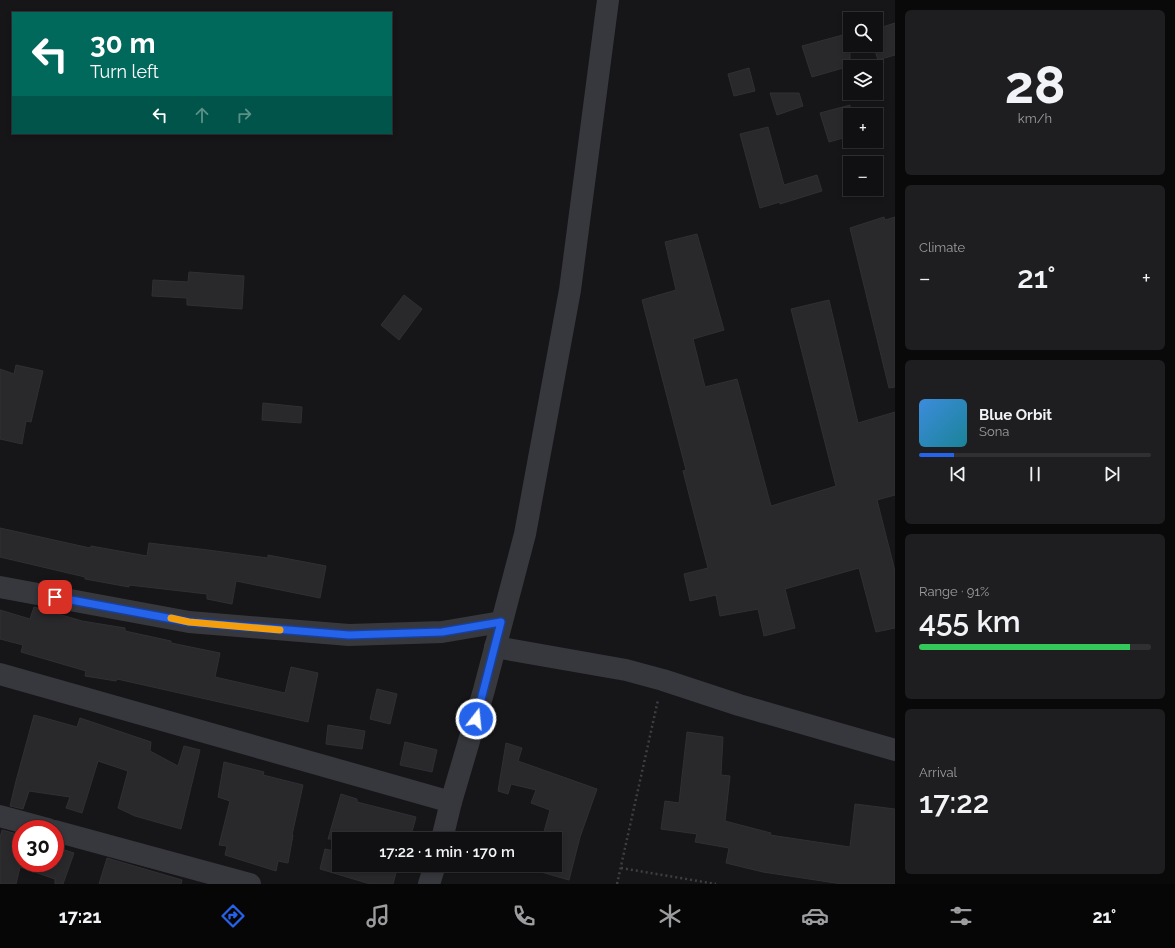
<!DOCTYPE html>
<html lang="en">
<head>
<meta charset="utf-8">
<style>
  body { margin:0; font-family:Raleway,sans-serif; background:#1e1e20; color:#f1f3f6; height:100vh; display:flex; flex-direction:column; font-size:15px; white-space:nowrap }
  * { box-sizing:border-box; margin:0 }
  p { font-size:13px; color:#9c9d9f }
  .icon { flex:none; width:22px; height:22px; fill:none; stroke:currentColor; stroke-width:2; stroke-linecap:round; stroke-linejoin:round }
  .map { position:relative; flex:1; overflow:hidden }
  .sheet { display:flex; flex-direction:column; gap:10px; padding:10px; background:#09090a; width:280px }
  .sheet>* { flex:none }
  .hud { position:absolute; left:12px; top:12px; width:380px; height:122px; border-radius:0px; box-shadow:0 2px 6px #0003,0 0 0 1px #303032; background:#00695c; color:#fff; overflow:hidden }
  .tools { position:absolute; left:843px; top:12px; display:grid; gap:8px }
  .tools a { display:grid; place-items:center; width:40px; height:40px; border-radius:0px; background:#101012; box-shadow:0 2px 6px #0003,0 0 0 1px #303032; font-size:20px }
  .speed { position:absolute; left:12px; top:820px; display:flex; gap:8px; font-size:20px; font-weight:700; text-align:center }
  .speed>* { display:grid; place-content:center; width:52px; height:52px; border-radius:50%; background:#101012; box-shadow:0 2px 6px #0003,0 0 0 1px #303032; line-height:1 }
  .speed .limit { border:6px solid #d22; background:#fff; color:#111 }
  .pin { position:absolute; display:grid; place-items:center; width:34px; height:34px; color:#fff; margin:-17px; border-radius:8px; box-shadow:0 2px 6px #0006 }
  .me { position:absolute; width:44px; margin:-22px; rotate:16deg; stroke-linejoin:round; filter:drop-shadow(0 0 3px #0008) }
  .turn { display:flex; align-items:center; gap:14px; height:84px; padding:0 12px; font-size:18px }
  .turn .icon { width:52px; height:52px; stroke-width:2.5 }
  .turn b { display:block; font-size:28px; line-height:34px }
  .lanes { display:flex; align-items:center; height:38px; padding:0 12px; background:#0003; justify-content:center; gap:20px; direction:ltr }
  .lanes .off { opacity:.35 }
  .big { font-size:30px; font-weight:600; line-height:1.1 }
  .sheet .tile { flex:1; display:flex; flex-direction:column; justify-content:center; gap:6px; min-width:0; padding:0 14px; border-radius:6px; background:#1e1e20 }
  .sheet .dial { align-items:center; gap:0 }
  .dial b { font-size:52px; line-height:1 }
  .song { display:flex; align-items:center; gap:12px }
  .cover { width:48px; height:48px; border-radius:6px; background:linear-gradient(135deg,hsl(210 70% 55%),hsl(190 70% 35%)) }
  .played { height:4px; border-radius:2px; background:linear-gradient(90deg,#2563eb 15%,#303032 15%) }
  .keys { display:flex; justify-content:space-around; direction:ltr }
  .heat { display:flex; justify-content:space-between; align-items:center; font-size:22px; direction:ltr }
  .charge { height:6px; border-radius:3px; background:linear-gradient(90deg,#34c759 91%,#303032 0) }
  .trip { position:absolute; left:332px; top:832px; width:230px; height:40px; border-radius:0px; background:#101012; box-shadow:0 2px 6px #0003,0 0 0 1px #303032; font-weight:600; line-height:40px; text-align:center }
  .tab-bar { display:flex; height:64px; justify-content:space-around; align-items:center; background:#060607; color:#9c9d9f }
  .tab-bar .icon { width:28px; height:28px }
  .tab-bar .on { color:#2563eb }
  .tab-bar b { font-size:18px; color:#f1f3f6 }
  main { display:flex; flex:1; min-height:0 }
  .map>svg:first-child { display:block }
</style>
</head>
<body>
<main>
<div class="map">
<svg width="895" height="884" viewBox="0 0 895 884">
  <rect width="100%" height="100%" fill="#161618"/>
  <g fill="#29292c" stroke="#303034">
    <path d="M 895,23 L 895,55 L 878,60 L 873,45 L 876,45 L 876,29 Z"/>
    <path d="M 850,33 L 850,66 L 812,77 L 802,46 Z"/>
    <path d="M 749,68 L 755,91 L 734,96 L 728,74 Z"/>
    <path d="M 770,93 L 799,93 L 803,106 L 777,115 Z"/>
    <path d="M 850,105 L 850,136 L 829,142 L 820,113 Z"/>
    <path d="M 768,127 L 784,185 L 817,175 L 822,191 L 780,204 L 780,202 L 760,208 L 740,134 Z"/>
    <path d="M 884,217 L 885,220 L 895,217 L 895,387 L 889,388 L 850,228 Z"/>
    <path d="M 697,234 L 724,330 L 693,339 L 705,387 L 737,379 L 771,506 L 836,486 L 791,309 L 829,300 L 858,423 L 895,412 L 895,495 L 877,500 L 895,571 L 895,628 L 876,632 L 859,568 L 785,589 L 795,628 L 764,636 L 758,609 L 720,616 L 716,595 L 690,601 L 684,574 L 708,568 L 683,471 L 686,470 L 642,300 L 676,290 L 665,242 Z"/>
    <path d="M 189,272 L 244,276 L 242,309 L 187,305 L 187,298 L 152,296 L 153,280 L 188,282 Z"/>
    <path d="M 404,295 L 422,309 L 399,340 L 381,325 Z"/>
    <path d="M 16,365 L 43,371 L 31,422 L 26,421 L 22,444 L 0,439 L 0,369 L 14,374 Z"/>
    <path d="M 263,403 L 302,407 L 301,423 L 262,420 Z"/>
    <path d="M 0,528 L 90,548 L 91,546 L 147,556 L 149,543 L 208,550 L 268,558 L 268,555 L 326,566 L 320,598 L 236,581 L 232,604 L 207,599 L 207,594 L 129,585 L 129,587 L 85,579 L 85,577 L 0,557 Z"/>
    <path d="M 34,607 L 82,621 L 125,628 L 125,631 L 171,641 L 171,643 L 220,653 L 215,677 L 285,693 L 291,667 L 318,673 L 308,722 L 117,679 L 116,681 L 85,676 L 86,671 L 21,652 L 23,645 L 0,639 L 0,610 L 30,619 Z"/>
    <path d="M 377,689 L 397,694 L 390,724 L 370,719 Z"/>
    <path d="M 34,715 L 77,727 L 80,718 L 151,742 L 150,751 L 178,766 L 184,746 L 200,750 L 181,829 L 135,816 L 118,808 L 128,771 L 98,761 L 82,813 L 66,808 L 70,797 L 29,791 L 23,809 L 10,806 L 16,781 Z"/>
    <path d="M 328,725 L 365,731 L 362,749 L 326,744 Z"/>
    <path d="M 687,732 L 723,737 L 721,775 L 730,776 L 725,821 L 771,833 L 770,835 L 850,847 L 855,804 L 895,809 L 895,884 L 842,884 L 763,872 L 726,863 L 729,848 L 695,842 L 697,834 L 661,829 L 665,801 L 679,803 Z"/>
    <path d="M 405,742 L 437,750 L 432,772 L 400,765 Z"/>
    <path d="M 506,743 L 522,748 L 518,761 L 597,789 L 580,837 L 569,880 L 534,870 L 535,865 L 555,865 L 555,839 L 542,839 L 550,810 L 531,803 L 536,790 L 511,784 L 508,794 L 498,791 Z"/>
    <path d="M 224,762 L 264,772 L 263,775 L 303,785 L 292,835 L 293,835 L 288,863 L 278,861 L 276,871 L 225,855 L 227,846 L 219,845 L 230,801 L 218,797 Z"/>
    <path d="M 341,794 L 357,799 L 357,802 L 416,817 L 410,839 L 328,839 Z"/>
    <path d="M 2,830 L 21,835 L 21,863 L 55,863 L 55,847 L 74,853 L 63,884 L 55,884 L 55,879 L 20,867 L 16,884 L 0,884 L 0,838 Z"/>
    <path d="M 325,849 L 339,852 L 339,865 L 384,865 L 397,869 L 393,884 L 370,884 L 320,869 Z"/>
    <path d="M 107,858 L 182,880 L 181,884 L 99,884 Z"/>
  </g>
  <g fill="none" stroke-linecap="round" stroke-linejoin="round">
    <g stroke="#3d3f44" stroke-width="2.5" stroke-dasharray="2 3" stroke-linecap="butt">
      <path d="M 621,868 L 716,884"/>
      <path d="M 617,884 L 658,700"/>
    </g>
    <g stroke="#37383d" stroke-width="22">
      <path d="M 0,587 L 189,622 L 349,635 L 442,632 L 501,622"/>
      <path d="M 495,647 L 626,670 L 663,680 L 739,705 L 895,750"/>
      <path d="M 0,674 L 451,802 L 442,839"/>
      <path d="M 451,802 L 484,690 L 525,534 L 570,290 L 608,0"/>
      <path d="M 0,816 L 48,829"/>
      <path d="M 55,831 L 250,884"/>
      <path d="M 429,884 L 435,865"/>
    </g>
  </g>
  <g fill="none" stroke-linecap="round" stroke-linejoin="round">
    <g stroke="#184099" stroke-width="10">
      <path id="route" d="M 55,597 L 189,622 L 349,635 L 442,632 L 501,622 L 476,719"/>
    </g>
    <use href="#route" stroke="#2563eb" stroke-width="7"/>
    <path stroke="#f59e0b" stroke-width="7" d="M 171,618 L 189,622 L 280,630"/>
  </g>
</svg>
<div class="tools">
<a><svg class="icon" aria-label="search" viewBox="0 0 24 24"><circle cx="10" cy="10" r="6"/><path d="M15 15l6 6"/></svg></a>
<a><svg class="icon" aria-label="layers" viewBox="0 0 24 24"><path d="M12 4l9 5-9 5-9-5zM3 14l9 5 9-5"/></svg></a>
<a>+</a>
<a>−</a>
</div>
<div class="speed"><div class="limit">30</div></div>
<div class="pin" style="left:55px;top:597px;background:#d93025"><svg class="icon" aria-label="arrive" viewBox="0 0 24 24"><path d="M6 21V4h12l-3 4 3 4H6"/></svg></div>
<svg class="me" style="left:476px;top:719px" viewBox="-20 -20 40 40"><circle r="17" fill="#2563eb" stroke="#fff" stroke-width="3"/><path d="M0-11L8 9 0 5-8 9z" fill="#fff"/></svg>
<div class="trip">17:22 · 1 min · 170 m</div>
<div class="hud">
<div class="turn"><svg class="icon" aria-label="left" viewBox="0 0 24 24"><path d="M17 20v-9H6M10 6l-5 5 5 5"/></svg><div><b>30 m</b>Turn left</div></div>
<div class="lanes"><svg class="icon" aria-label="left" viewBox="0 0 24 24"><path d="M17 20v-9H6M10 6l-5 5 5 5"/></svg><svg class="icon off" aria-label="ahead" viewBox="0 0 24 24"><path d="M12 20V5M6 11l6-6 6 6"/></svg><svg class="icon off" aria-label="right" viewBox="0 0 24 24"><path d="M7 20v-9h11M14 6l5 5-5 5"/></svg></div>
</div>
</div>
<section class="sheet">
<div class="tile dial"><b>28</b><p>km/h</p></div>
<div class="tile"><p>Climate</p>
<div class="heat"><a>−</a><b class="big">21°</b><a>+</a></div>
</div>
<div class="tile">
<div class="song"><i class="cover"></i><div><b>Blue Orbit</b><p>Sona</p></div></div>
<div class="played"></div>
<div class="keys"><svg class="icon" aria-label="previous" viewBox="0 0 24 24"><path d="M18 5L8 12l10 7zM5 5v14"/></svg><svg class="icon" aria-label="pause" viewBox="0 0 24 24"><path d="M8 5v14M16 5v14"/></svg><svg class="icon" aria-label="next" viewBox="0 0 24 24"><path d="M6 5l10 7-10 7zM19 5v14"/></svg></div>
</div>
<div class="tile"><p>Range · 91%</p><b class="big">455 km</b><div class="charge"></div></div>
<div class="tile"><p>Arrival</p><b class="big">17:22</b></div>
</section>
</main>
<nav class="tab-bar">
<b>17:21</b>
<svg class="icon on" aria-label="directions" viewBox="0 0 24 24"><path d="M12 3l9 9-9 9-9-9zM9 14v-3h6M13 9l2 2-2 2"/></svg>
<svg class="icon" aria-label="music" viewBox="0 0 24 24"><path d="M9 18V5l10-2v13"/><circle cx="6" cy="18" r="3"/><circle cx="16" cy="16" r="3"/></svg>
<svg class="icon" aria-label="phone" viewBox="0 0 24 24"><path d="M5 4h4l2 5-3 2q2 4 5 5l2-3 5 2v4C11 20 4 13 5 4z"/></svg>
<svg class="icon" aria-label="climate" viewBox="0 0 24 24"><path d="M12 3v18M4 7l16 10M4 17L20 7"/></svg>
<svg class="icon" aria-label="car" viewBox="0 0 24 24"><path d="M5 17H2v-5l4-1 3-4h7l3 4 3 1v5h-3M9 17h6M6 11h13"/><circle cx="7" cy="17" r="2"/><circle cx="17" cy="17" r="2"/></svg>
<svg class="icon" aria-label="filters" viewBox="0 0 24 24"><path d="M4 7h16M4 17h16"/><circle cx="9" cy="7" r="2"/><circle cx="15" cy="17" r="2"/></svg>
<b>21°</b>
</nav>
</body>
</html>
